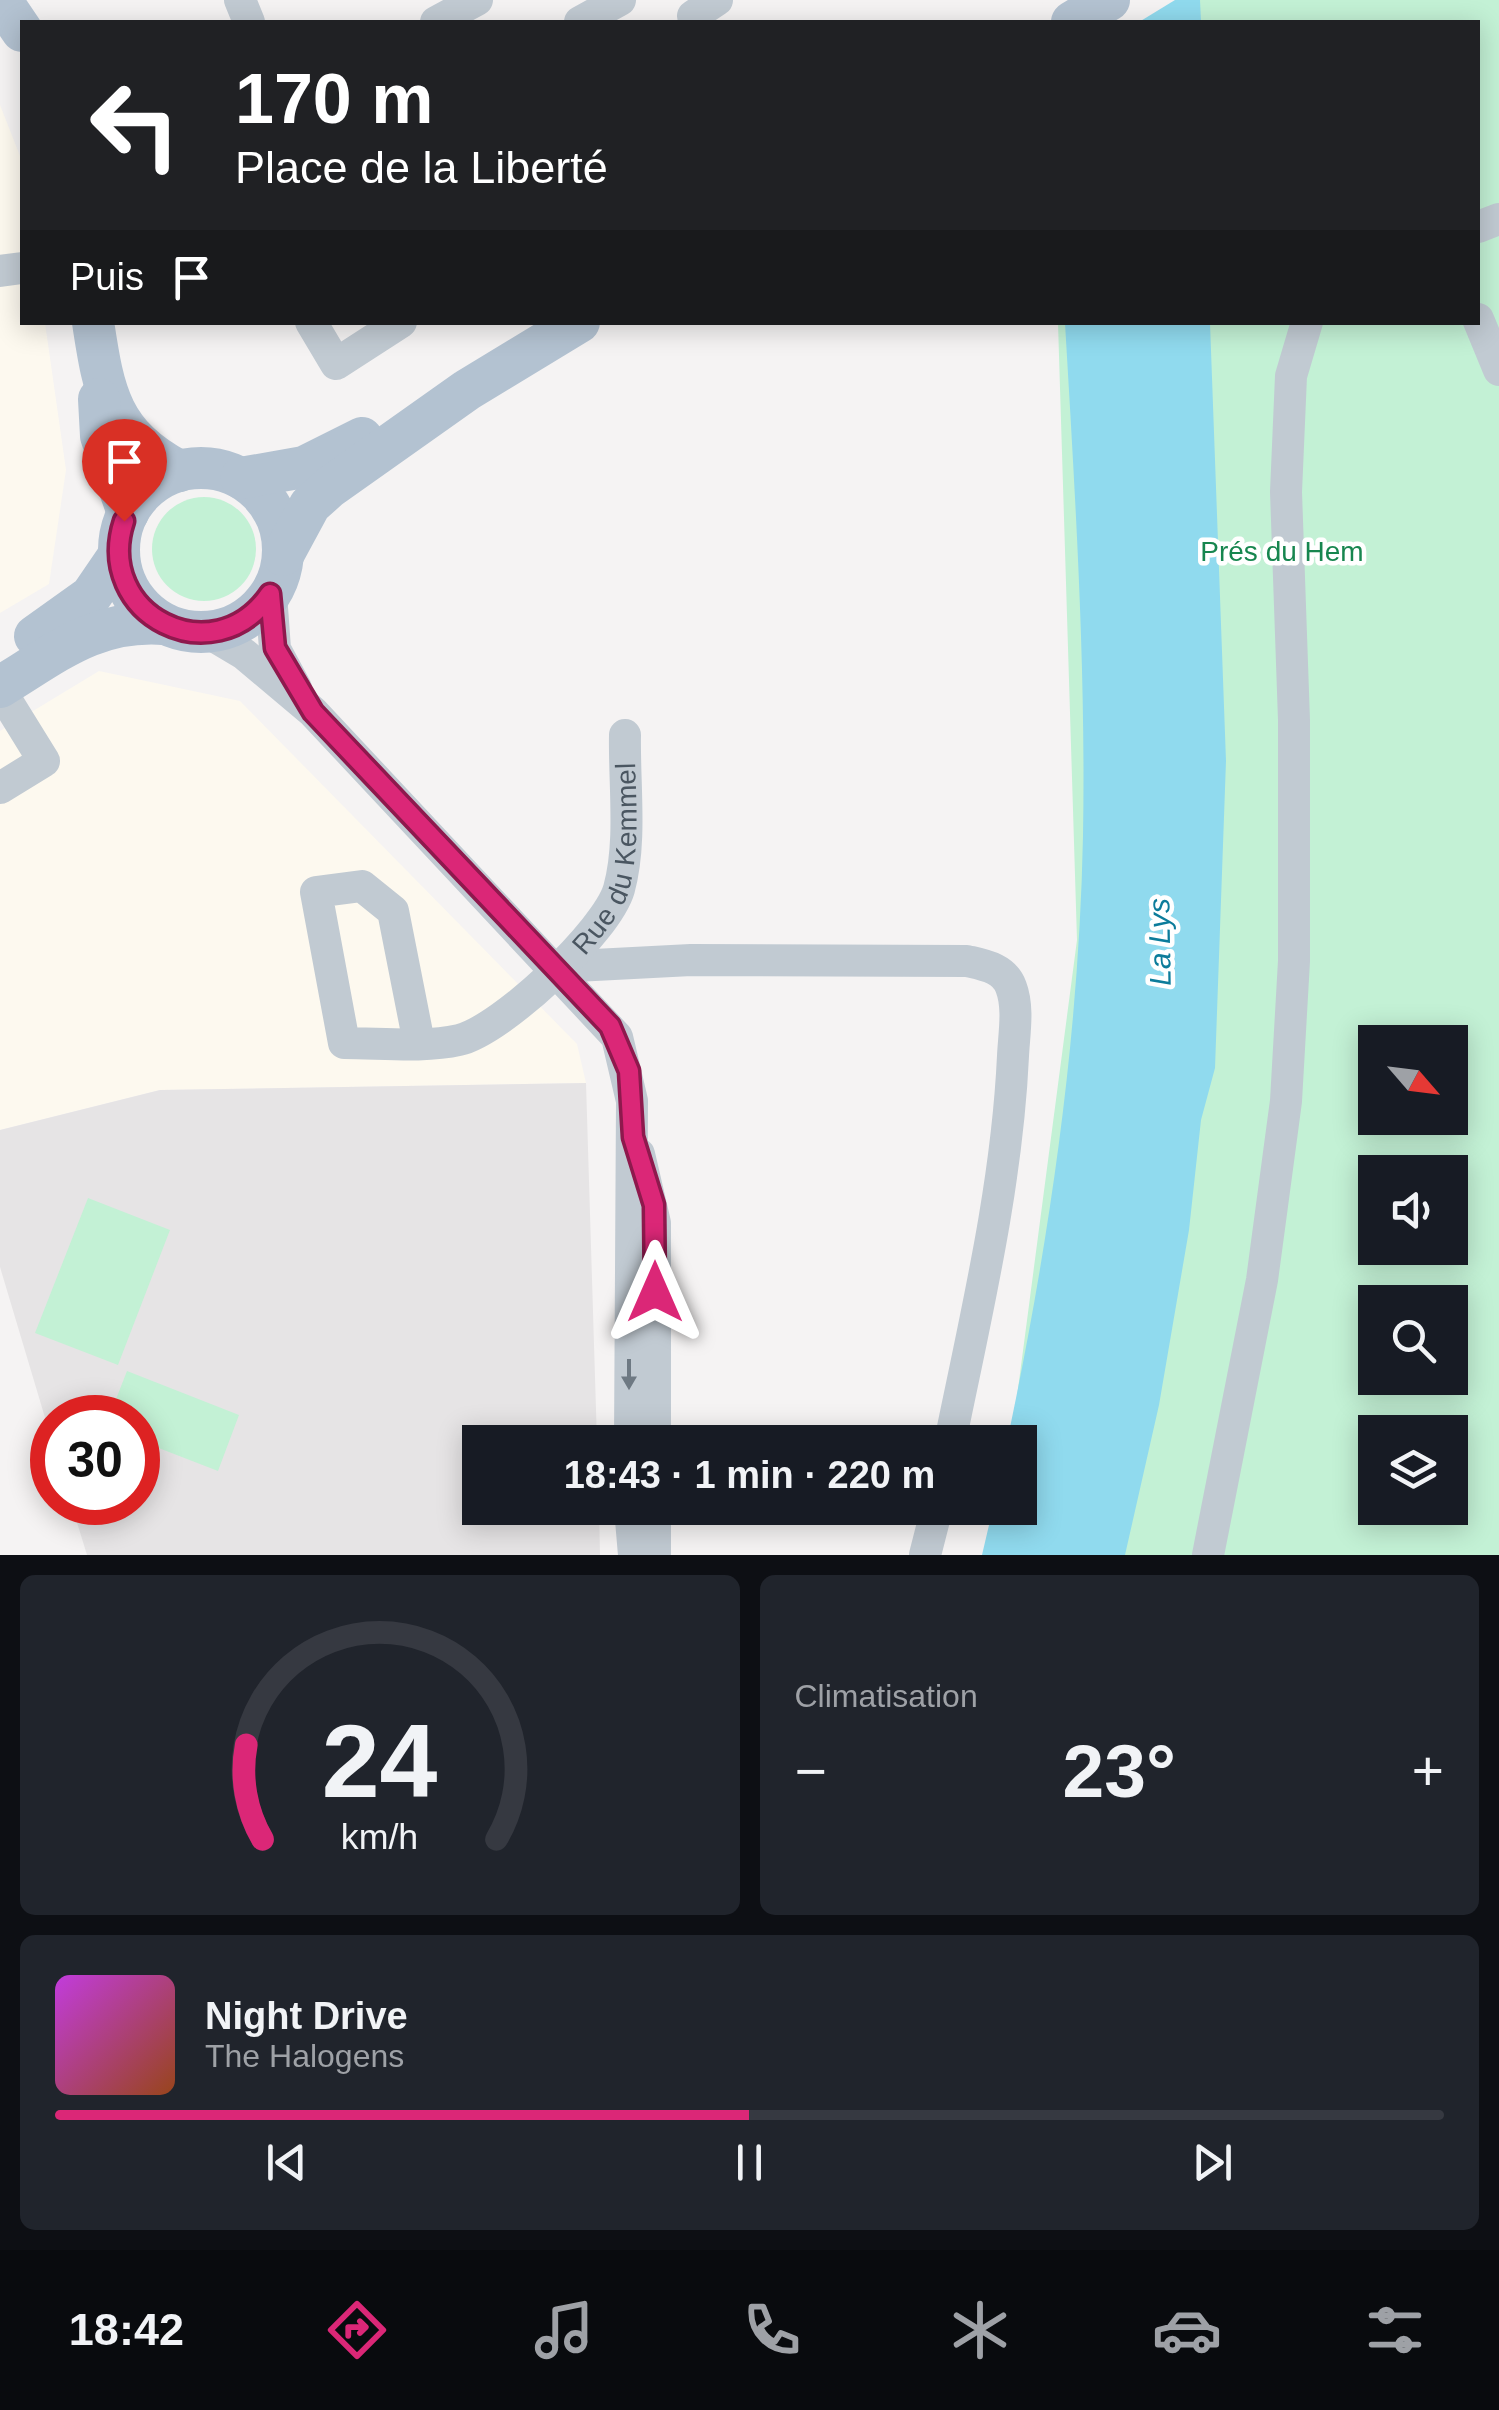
<!DOCTYPE html>
<html lang="fr">
<head>
<meta charset="utf-8">
<style>
  body { margin:0; font-family:Arial,sans-serif; background:#20242c; color:#f1f3f6; height:100vh; display:flex; flex-direction:column; font-size:38px; white-space:nowrap }
  * { box-sizing:border-box; margin:0 }
  p { font-size:32px; color:#9ea1a6 }
  .icon { flex:none; width:55px; height:55px; fill:none; stroke:currentColor; stroke-width:2; stroke-linecap:round; stroke-linejoin:round }
  .map { position:relative; height:1555px; overflow:hidden }
  .drawer { display:flex; flex-direction:column; gap:20px; padding:20px; background:#0d0f14; flex:1 }
  .drawer>* { flex:none }
  .hud { position:absolute; left:20px; top:20px; width:1460px; height:305px; border-radius:0px; box-shadow:0 5px 25px #0003; background:#202124; color:#fff; overflow:hidden }
  .needle { width:65px; rotate:118deg }
  .controls { position:absolute; left:1358px; top:1025px; display:grid; gap:20px }
  .controls a { display:grid; place-items:center; width:110px; height:110px; border-radius:0px; background:#171b24; box-shadow:0 5px 25px #0003; font-size:50px }
  .speed { position:absolute; left:30px; top:1395px; display:flex; gap:20px; font-size:50px; font-weight:700; text-align:center }
  .speed>* { display:grid; place-content:center; width:130px; height:130px; border-radius:50%; background:#171b24; box-shadow:0 5px 25px #0003; line-height:1 }
  .speed .limit { border:15px solid #d22; background:#fff; color:#111 }
  .pin { position:absolute; display:grid; place-items:center; width:85px; height:85px; color:#fff; margin:-102px -42px; border-radius:50% 50% 50% 0; rotate:-45deg; box-shadow:0 0 10px #0007 }
  .pin .icon { rotate:45deg }
  .me { position:absolute; width:110px; margin:-55px; rotate:0deg; stroke-linejoin:round; filter:drop-shadow(0 0 8px #0008) }
  .turn { display:flex; align-items:center; gap:35px; height:210px; padding:0 50px; font-size:45px }
  .turn .icon { width:130px; height:130px; stroke-width:2.5 }
  .turn b { display:block; font-size:70px; line-height:85px }
  .then { display:flex; align-items:center; height:95px; padding:0 50px; background:#0003; gap:20px; font-size:38px }
  .big { font-size:75px; font-weight:600; line-height:1.1 }
  .drawer .tile { flex:1; display:flex; flex-direction:column; justify-content:center; gap:15px; min-width:0; padding:0 35px; border-radius:15px; background:#20242c }
  .drawer .dial { align-items:center; gap:0 }
  .dial svg { height:260px; overflow:visible; fill:none; stroke:#363941; stroke-width:7; stroke-linecap:round; text-anchor:middle }
  .dial text { fill:#f1f3f6; stroke:none }
  .song { display:flex; align-items:center; gap:30px }
  .cover { width:120px; height:120px; border-radius:15px; background:linear-gradient(135deg,hsl(290 70% 55%),hsl(20 70% 35%)) }
  .played { height:10px; border-radius:5px; background:linear-gradient(90deg,#db2777 50%,#363941 50%) }
  .keys { display:flex; justify-content:space-around; direction:ltr }
  .heat { display:flex; justify-content:space-between; align-items:center; font-size:55px; direction:ltr }
  .drawer .tiles { flex:1; display:grid; gap:20px; grid-template-columns:1fr 1fr }
  .tile:last-child { grid-column:span 2 }
  .trip { position:absolute; left:462px; top:1425px; width:575px; height:100px; border-radius:0px; background:#171b24; box-shadow:0 5px 25px #0003; font-weight:600; line-height:100px; text-align:center }
  .menu { display:flex; height:160px; justify-content:space-around; align-items:center; background:#090b0e; color:#9ea1a6 }
  .menu .icon { width:70px; height:70px }
  .menu .selected { color:#db2777 }
  .menu b { font-size:45px; color:#f1f3f6 }
  .map>svg:first-child { display:block }
</style>
</head>
<body>
<div class="map">
<svg width="1499" height="1555" viewBox="0 0 1499 1555">
  <rect width="100%" height="100%" fill="#f5f3f3"/>
  <g fill="#fdf9ef">
    <path d="M 0,105 L 22,161 L 22,322 L 45,323 L 66,470 L 49,584 L 0,613 Z"/>
    <path d="M 99,671 L 240,701 L 577,1044 L 586,1083 L 160,1090 L 0,1130 L 0,731 Z"/>
  </g>
  <path fill="#e6e4e5" d="M 586,1083 L 597,1442 L 480,1442 L 480,1508 L 599,1508 L 600,1555 L 87,1555 L 71,1503 L 138,1502 L 138,1418 L 52,1418 L 52,1441 L 0,1267 L 0,1130 L 160,1090 Z"/>
  <g fill="#c3f1d5" fill-rule="evenodd">
    <path d="M 1162,0 L 1499,0 L 1499,1555 L 996,1555 L 1020,1508 L 1020,1442 L 1011,1442 L 1077,940 L 1058,323 L 1478,322 L 1478,22 L 1121,22 ZM 1375,1042 L 1450,1042 L 1450,1118 L 1375,1118 ZM 1375,1172 L 1450,1172 L 1450,1248 L 1375,1248 ZM 1375,1302 L 1450,1302 L 1450,1378 L 1375,1378 ZM 1375,1432 L 1450,1432 L 1450,1508 L 1375,1508 Z"/>
    <circle cx="204" cy="549" r="52"/>
    <path d="M 88,1198 L 170,1230 L 118,1365 L 35,1333 Z"/>
    <path d="M 127,1371 L 239,1415 L 218,1471 L 138,1440 L 138,1418 L 109,1417 Z"/>
  </g>
  <g fill="#90daee">
    <path d="M 1047,0 L 1200,0 L 1201,22 L 1048,22 Z"/>
    <path d="M 1065,323 L 1210,323 L 1226,761 L 1215,1068 L 1201,1120 L 1189,1230 L 1159,1405 L 1125,1555 L 982,1555 L 993,1508 L 1020,1508 L 1020,1442 L 1007,1442 C 1049,1243 1079,1040 1083,836 C 1086,665 1075,493 1065,323 Z"/>
  </g>
  <path fill="#f5f3f3" d="M 1042,0 L 1175,0 L 1139,22 L 1043,22 Z"/>
  <g fill="none" stroke-linecap="round" stroke-linejoin="round">
    <g stroke="#c1cad2" stroke-width="32">
      <path d="M 240,0 L 249,22"/>
      <path d="M 693,16 L 717,0"/>
      <path d="M 436,22 L 477,0"/>
      <path d="M 580,22 L 620,0"/>
      <path d="M 1478,227 L 1499,219"/>
      <path d="M 0,271 L 22,268"/>
      <path d="M 1478,319 L 1499,370"/>
      <path d="M 311,322 L 336,364 L 401,322"/>
      <path d="M 271,594 L 275,649 L 296,688"/>
      <path d="M 207,632 L 244,654 L 313,712 L 617,1037 L 632,1101 L 630,1442"/>
      <path d="M 0,690 L 44,761 L 0,788"/>
      <path d="M 556,967 L 691,960 L 967,961 C 984,965 1004,968 1011,987 C 1019,1008 1014,1034 1013,1056 C 1007,1186 976,1315 950,1442"/>
      <path id="s1" d="M 419,1043 L 393,911 L 362,886 L 316,892 L 344,1043 C 381,1043 424,1048 459,1040 C 502,1030 607,931 619,889 C 632,842 624,784 625,735"/>
      <path d="M 639,1154 L 655,1223 L 655,1442"/>
      <path d="M 630,1508 L 634,1555"/>
      <path d="M 655,1555 L 655,1508"/>
      <path d="M 925,1555 L 937,1508"/>
      <path d="M 1208,1555 L 1262,1280 L 1286,1101 L 1294,961 L 1294,720 L 1286,492 L 1291,376 L 1307,322"/>
    </g>
    <g stroke="#b3c2d1" stroke-width="42">
      <path d="M 1,0 L 22,31"/>
      <path d="M 1072,22 L 1109,0"/>
      <path d="M 93,322 C 104,395 111,434 179,471"/>
      <path d="M 99,399 L 101,436 L 128,513"/>
      <circle cx="201" cy="550" r="82"/>
      <path d="M 241,478 L 304,467 L 362,438"/>
      <path d="M 283,555 L 310,505 L 330,487 L 467,390 L 579,322"/>
      <path d="M 35,636 L 91,596 L 119,555"/>
      <path d="M 0,687 C 56,653 95,619 164,624"/>
    </g>
  </g>
  <defs><path id="oneway-solid" d="M-6-.8H1V-3.2L6.5 0L1 3.2V.8H-6Z" transform="scale(2.5)"/></defs>
  <use fill="#6e7983" href="#oneway-solid" transform="translate(629 1374) rotate(90)"/>
  <g fill="none" stroke-linecap="round" stroke-linejoin="round">
    <g stroke="#8e194d" stroke-width="25">
      <path id="route" d="M 124,521 C 93,615 214,676 270,594 L 275,648 L 313,712 L 610,1026 L 629,1071 L 633,1137 L 654,1205 L 655,1292"/>
    </g>
    <use href="#route" stroke="#db2777" stroke-width="18"/>
  </g>
  <g text-anchor="middle" stroke-width="9" stroke-linejoin="round" paint-order="stroke">
    <g font-size="28" fill="#17864f" stroke="#fff">
      <text x="1282" y="561">Prés du Hem</text>
    </g>
    <g font-size="28" fill="#4a5661" stroke="#fff">
      <text dy="10" stroke="none"><textPath href="#s1" startOffset="740">Rue du Kemmel</textPath></text>
    </g>
    <g font-size="30" font-style="italic" fill="#0c7c9b" stroke="#fff">
      <text transform="translate(1160 942) rotate(-91)" y="10">La Lys</text>
    </g>
  </g>
</svg>
<div class="controls">
<a><svg class="needle" viewBox="-14 -14 28 28"><path d="M0-13l5 13h-10z" fill="#e53935"/><path d="M0 13l5-13h-10z" fill="#9ea1a6"/></svg></a>
<a><svg class="icon" aria-label="sound" viewBox="0 0 24 24"><path d="M4 9h4l5-4v14l-5-4H4zM17 9q2 3 0 6"/></svg></a>
<a><svg class="icon" aria-label="search" viewBox="0 0 24 24"><circle cx="10" cy="10" r="6"/><path d="M15 15l6 6"/></svg></a>
<a><svg class="icon" aria-label="layers" viewBox="0 0 24 24"><path d="M12 4l9 5-9 5-9-5zM3 14l9 5 9-5"/></svg></a>
</div>
<div class="speed"><div class="limit">30</div></div>
<div class="pin" style="left:124px;top:521px;background:#d93025"><svg class="icon" aria-label="arrive" viewBox="0 0 24 24"><path d="M6 21V4h12l-3 4 3 4H6"/></svg></div>
<svg class="me" style="left:655px;top:1292px" viewBox="-20 -20 40 40"><path d="M0-17L14 15 0 8-14 15z" fill="#db2777" stroke="#fff" stroke-width="4"/></svg>
<div class="trip">18:43 · 1 min · 220 m</div>
<div class="hud">
<div class="turn"><svg class="icon" aria-label="left" viewBox="0 0 24 24"><path d="M17 20v-9H6M10 6l-5 5 5 5"/></svg><div><b>170 m</b>Place de la Liberté</div></div>
<div class="then">Puis<svg class="icon" aria-label="arrive" viewBox="0 0 24 24"><path d="M6 21V4h12l-3 4 3 4H6"/></svg></div>
</div>
</div>
<section class="drawer">
<div class="tiles">
<div class="tile dial"><svg viewBox="0 0 100 80">
<path d="M14 69A42 42 0 1 1 86 69"/>
<path d="M14 69A42 42 0 0 1 9 40" stroke="#db2777"/>
<text x="50" y="56" font-size="32" font-weight="700">24</text>
<text x="50" y="72" font-size="11">km/h</text>
</svg></div>
<div class="tile"><p>Climatisation</p>
<div class="heat"><a>−</a><b class="big">23°</b><a>+</a></div>
</div>
<div class="tile">
<div class="song"><i class="cover"></i><div><b>Night Drive</b><p>The Halogens</p></div></div>
<div class="played"></div>
<div class="keys"><svg class="icon" aria-label="previous" viewBox="0 0 24 24"><path d="M18 5L8 12l10 7zM5 5v14"/></svg><svg class="icon" aria-label="pause" viewBox="0 0 24 24"><path d="M8 5v14M16 5v14"/></svg><svg class="icon" aria-label="next" viewBox="0 0 24 24"><path d="M6 5l10 7-10 7zM19 5v14"/></svg></div>
</div>
</div>
</section>
<nav class="menu">
<b>18:42</b>
<svg class="icon selected" aria-label="directions" viewBox="0 0 24 24"><path d="M12 3l9 9-9 9-9-9zM9 14v-3h6M13 9l2 2-2 2"/></svg>
<svg class="icon" aria-label="music" viewBox="0 0 24 24"><path d="M9 18V5l10-2v13"/><circle cx="6" cy="18" r="3"/><circle cx="16" cy="16" r="3"/></svg>
<svg class="icon" aria-label="phone" viewBox="0 0 24 24"><path d="M5 4h4l2 5-3 2q2 4 5 5l2-3 5 2v4C11 20 4 13 5 4z"/></svg>
<svg class="icon" aria-label="climate" viewBox="0 0 24 24"><path d="M12 3v18M4 7l16 10M4 17L20 7"/></svg>
<svg class="icon" aria-label="car" viewBox="0 0 24 24"><path d="M5 17H2v-5l4-1 3-4h7l3 4 3 1v5h-3M9 17h6M6 11h13"/><circle cx="7" cy="17" r="2"/><circle cx="17" cy="17" r="2"/></svg>
<svg class="icon" aria-label="filters" viewBox="0 0 24 24"><path d="M4 7h16M4 17h16"/><circle cx="9" cy="7" r="2"/><circle cx="15" cy="17" r="2"/></svg>
</nav>
</body>
</html>
